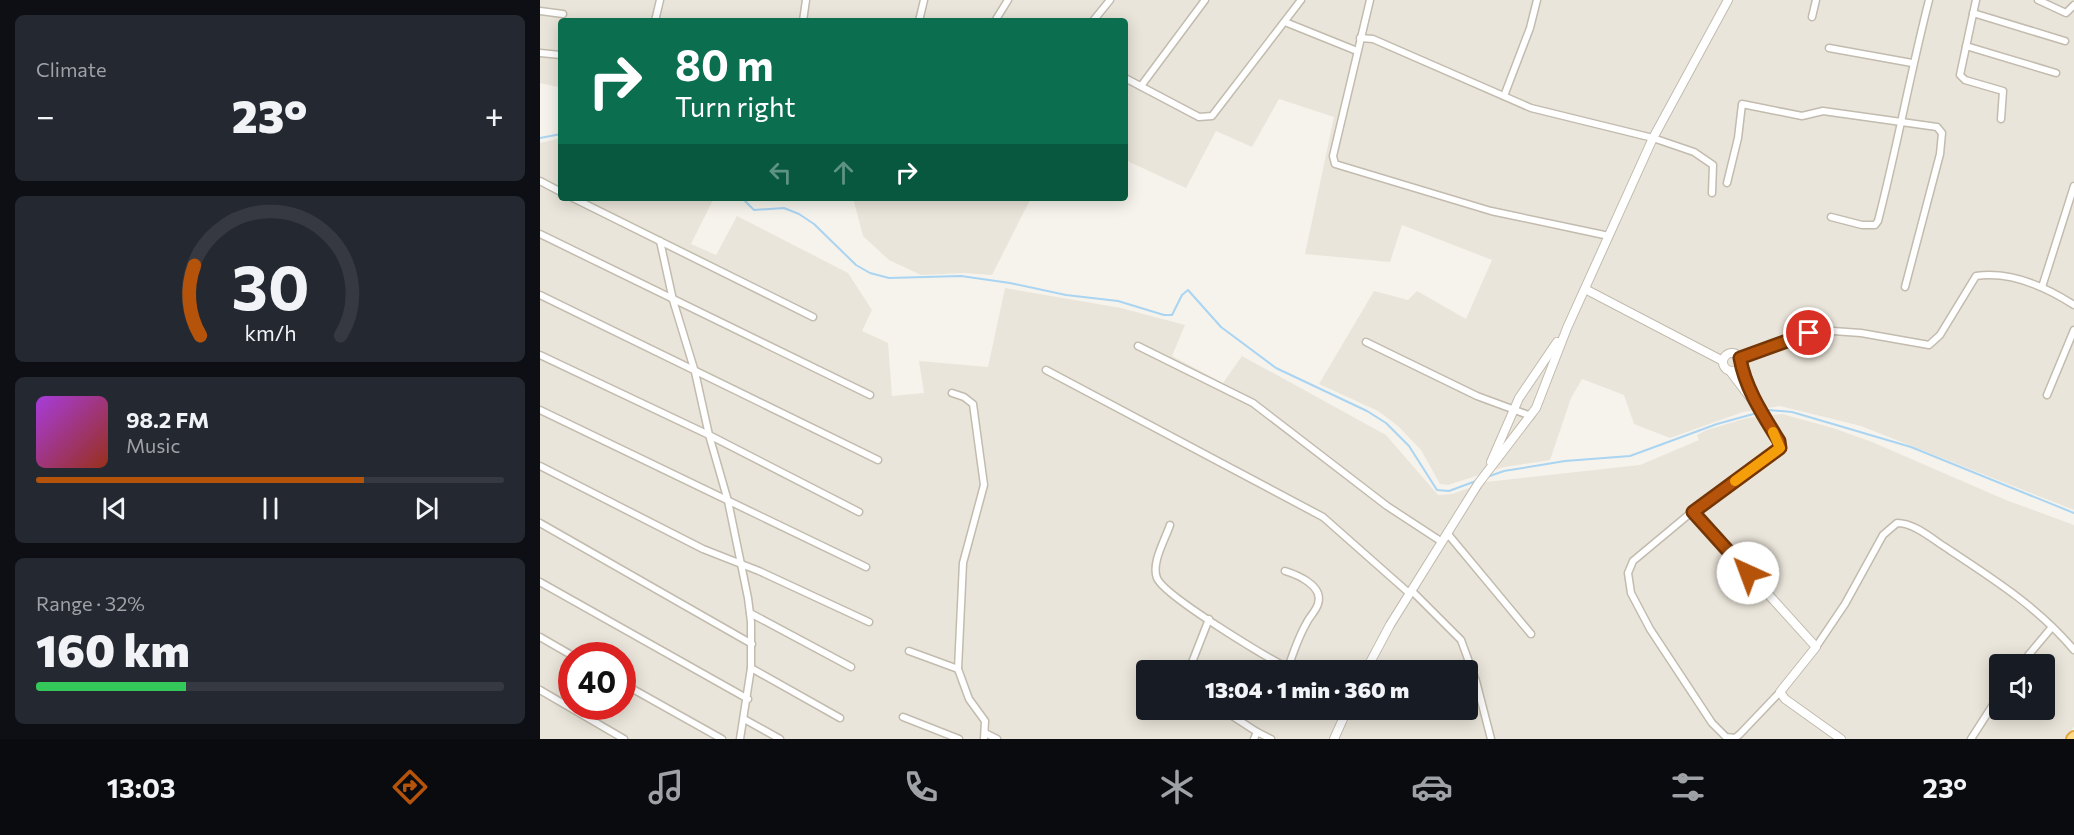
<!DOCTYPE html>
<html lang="en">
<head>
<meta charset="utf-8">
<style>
  body { margin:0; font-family:Commissioner,sans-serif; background:#242831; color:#f1f3f6; height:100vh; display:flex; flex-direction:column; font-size:22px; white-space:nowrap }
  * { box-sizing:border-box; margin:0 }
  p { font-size:20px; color:#9ea1a6 }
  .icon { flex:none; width:33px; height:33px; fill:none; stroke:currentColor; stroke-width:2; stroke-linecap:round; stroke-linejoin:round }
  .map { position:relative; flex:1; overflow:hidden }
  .panel { display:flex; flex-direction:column; gap:15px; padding:15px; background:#0d0f14; width:540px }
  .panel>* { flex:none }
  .hud { position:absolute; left:18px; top:18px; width:570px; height:183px; border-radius:6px; box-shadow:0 3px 15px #0003; background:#0b6e4f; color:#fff; overflow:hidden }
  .fabs { position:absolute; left:1449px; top:654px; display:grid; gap:12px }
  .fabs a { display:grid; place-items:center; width:66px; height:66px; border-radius:6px; background:#171b24; box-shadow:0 3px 15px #0003; font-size:30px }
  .speed { position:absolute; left:18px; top:642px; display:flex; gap:12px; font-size:30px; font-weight:700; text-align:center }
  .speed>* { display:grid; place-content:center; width:78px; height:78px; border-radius:50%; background:#171b24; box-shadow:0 3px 15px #0003; line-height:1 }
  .speed .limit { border:9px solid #d22; background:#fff; color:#111 }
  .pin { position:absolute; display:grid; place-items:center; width:51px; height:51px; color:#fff; margin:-26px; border:3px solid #fff; border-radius:50%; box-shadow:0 2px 6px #0007 }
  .me { position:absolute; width:66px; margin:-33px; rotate:317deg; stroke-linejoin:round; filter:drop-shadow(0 0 4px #0008) }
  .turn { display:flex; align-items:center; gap:21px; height:126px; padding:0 18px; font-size:27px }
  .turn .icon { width:78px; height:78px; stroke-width:2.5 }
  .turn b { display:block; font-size:42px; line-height:51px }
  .lanes { display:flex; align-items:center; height:57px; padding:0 18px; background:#0003; justify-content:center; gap:30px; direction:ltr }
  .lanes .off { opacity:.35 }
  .big { font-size:45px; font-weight:800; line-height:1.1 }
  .panel .tile { flex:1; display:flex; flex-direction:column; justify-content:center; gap:9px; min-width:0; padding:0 21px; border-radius:9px; background:#242831 }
  .panel .dial { align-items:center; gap:0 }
  .dial svg { height:156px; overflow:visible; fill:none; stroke:#363941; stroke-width:7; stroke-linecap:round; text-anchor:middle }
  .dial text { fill:#f1f3f6; stroke:none }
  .song { display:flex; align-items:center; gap:18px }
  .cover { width:72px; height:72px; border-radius:9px; background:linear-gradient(135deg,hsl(280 70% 55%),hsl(10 70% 35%)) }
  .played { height:6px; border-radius:3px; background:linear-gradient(90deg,#b45309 70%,#363941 70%) }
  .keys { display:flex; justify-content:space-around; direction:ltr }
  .heat { display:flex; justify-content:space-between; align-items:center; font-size:33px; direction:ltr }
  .charge { height:9px; border-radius:4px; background:linear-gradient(90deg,#34c759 32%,#363941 0) }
  .trip { position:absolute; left:596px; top:660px; width:342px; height:60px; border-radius:6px; background:#171b24; box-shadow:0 3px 15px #0003; font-weight:800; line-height:60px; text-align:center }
  .menu { display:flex; height:96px; justify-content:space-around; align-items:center; background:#090b0e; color:#9ea1a6 }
  .menu .icon { width:42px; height:42px }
  .menu .selected { color:#b45309 }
  .menu b { font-size:27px; color:#f1f3f6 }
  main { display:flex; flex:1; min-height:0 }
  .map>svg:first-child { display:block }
</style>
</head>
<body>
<main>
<section class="panel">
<div class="tile"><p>Climate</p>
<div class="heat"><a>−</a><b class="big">23°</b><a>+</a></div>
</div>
<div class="tile dial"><svg viewBox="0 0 100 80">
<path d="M14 69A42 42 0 1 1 86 69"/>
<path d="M14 69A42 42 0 0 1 11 33" stroke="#b45309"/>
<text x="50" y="56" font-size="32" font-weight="700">30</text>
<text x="50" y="72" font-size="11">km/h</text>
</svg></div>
<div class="tile">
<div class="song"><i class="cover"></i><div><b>98.2 FM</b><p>Music</p></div></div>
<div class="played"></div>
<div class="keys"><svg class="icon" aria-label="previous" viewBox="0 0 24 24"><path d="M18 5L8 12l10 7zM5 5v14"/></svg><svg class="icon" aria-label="pause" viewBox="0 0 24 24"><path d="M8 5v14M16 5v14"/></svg><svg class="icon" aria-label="next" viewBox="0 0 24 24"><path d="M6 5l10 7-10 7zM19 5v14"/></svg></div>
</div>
<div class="tile"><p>Range · 32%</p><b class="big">160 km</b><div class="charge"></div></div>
</section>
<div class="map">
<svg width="1534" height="739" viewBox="0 0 1534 739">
  <rect width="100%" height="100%" fill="#f6f3ec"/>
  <g fill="#eae5da" fill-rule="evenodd">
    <path d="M 0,0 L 1534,0 L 1534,510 L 1321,426 L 1240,406 L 1203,412 L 1130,438 L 1094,424 L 1084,395 L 1042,379 L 1031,398 L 1010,460 L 964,467 L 908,485 L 900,484 L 881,450 L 858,426 L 838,411 L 779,384 L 834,291 L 868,300 L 877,291 L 926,319 L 952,260 L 862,225 L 850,262 L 765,254 L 794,117 L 739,99 L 712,147 L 676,131 L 646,188 L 585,160 L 585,21 L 21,21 L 21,77 L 18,87 L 0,83 Z"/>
    <path d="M 21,138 L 21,198 L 174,198 L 151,244 L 176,255 L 197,216 L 308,273 L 332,310 L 322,331 L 348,343 L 352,396 L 384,393 L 379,361 L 448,367 L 465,288 L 581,308 L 645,325 L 632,356 L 683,383 L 702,356 L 846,435 L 898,495 L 912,494 L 946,482 L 1100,465 L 1159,440 L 1157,435 L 1167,430 L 1207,418 L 1242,414 L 1293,428 L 1332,442 L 1466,500 L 1534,525 L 1534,727 L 1525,739 L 0,739 L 0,143 ZM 32,656 L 82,656 L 82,706 L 32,706 ZM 1460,664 L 1504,664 L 1504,710 L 1460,710 ZM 606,670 L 927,670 L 927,710 L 606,710 Z"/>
    <path d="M 313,198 L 491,198 L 452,275 L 424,273 L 381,275 L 349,260 L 323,236 Z"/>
  </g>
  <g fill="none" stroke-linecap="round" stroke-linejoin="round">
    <g stroke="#a9d4f2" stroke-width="2">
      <path d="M 0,138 L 21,134"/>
      <path d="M 202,198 L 214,210 L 244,208 L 259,214 L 274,224 L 316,265 L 330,273 L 349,278 L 421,276 L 470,283 L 526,295 L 578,301 L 624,315 L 632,315 L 642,295 L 648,290 L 681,327 L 736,368 L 827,411 L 846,423 L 869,446 L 897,490 L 909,491 L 936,481"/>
      <path d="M 947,477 L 964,471 L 1025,461 L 1090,456 L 1177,424 L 1228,410 L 1252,412 L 1371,447 L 1534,513"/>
    </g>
    <g stroke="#c2bbae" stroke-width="9">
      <g id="minor">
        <path d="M 830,0 L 793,156 L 795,164 L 951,211 L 1069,236"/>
        <path d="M 1436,0 L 1420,75 L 1425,80 L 1463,91 L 1461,119"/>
        <path d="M 1498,0 L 1526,13 L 1534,5"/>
        <path d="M 0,11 L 23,14"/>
        <path d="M 1433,13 L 1525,41"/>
        <path d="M 1272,17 L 1276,0"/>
        <path d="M 115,21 L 120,0"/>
        <path d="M 263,21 L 266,0"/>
        <path d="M 379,21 L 384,0"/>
        <path d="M 455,21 L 468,0"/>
        <path d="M 553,21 L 570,0"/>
        <path d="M 745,22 L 817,51"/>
        <path d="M 820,38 L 833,39 L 991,108 L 1113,138 L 1154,152 L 1173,165 L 1172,193"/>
        <path d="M 1426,46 L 1516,73"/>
        <path d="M 1289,48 L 1372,63"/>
        <path d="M 0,53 L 21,55"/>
        <path d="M 585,78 L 659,117 L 672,116 L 761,0"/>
        <path d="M 601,86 L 665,0"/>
        <path d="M 964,96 L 990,28 L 997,0"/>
        <path d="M 0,181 L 21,192"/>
        <path d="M 1187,183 L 1198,138 L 1202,104 L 1262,116 L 1283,111 L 1397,127 L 1402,133 L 1400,154 L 1365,287"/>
        <path d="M 33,198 L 273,317"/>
        <path d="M 1291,217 L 1322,225 L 1335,225 L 1338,221 C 1357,148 1370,74 1389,0"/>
        <path d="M 0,234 L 330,395"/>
        <path d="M 120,241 L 133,300 L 155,372 L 169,435 L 188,501 L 208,598 L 211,622 L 211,668 L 200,739"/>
        <path d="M 1502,287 L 1534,186"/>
        <path d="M 0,295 L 338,460"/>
        <path d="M 826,342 L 937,396 L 991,416"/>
        <path d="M 598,346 L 713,403 L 847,506 L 902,542"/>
        <path d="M 0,355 L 169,435 L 319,512"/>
        <path d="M 1200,358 L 1279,330 L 1321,333 L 1389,345 L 1400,335 L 1436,276 C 1470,271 1506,287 1534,305"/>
        <path d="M 506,370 L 783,517 L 869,593"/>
        <path d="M 412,393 L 424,397 L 433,404 L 444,485 L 423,563 L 418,669 L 429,699 L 445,721 L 444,739"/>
        <path d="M 1507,395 L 1534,330"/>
        <path d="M 0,410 L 326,567"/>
        <path d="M 0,466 L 163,549 L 219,571 L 329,622"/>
        <path d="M 1153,511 L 1093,561 L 1088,573 L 1091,593 L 1110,629 L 1172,723 L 1186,737 L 1195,738 L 1200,734 L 1240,692"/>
        <path d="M 0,523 L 212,644"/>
        <path d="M 630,525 C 625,540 611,563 617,578 C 624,596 729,659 752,670"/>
        <path d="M 907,533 L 991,634"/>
        <path d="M 745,571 C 758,575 784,586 778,604 C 776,611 769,617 766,624 C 758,638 753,653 748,668"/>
        <path d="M 0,582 L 208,699"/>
        <path d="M 871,590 L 921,640 L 936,681 L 951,739"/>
        <path d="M 210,613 L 311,667"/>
        <path d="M 0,637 L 33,656"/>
        <path d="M 1276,647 L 1305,604 L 1343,535 L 1357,523 C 1374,523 1391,538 1405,547 C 1452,578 1498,607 1534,650"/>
        <path d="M 369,651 L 418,669"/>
        <path d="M 1481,664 L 1512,627"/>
        <path d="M 211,668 L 300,718"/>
        <path d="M 649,670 L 669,619"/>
        <path d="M 82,683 L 182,739"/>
        <path d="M 0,690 L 84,739"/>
        <path d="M 683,710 L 717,732"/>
        <path d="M 363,717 L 419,739"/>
        <path d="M 204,719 L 240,739"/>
        <path d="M 445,733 L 457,739"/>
        <path d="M 714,739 L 717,732 L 731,739"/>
        <path d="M 1431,739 L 1460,694"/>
      </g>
    </g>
    <g stroke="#c2bbae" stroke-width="10">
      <g id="tertiary">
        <path d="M 1045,289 L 1183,361"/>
        <circle cx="1192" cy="362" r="9"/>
        <path d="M 1200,366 L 1214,399"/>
        <path d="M 1190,371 L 1215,404 L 1239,441 L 1240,448 L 1153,511 L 1276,647 L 1240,692 L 1245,699 L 1301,739"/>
        <path d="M 951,462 L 979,398 L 1017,342"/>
        <path d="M 826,670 L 850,625 L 938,484 L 996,408 L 1027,328 L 1113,138 L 1188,0"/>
        <path d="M 794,739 L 807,710"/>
      </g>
    </g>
    <g stroke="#e0a43c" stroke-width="14">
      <path id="trunk" d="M 1532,739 L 1534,737"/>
    </g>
    <use href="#minor" stroke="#fff" stroke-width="6"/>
    <use href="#tertiary" stroke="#fff" stroke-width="8"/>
    <use href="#trunk" stroke="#ffd985" stroke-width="10"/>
  </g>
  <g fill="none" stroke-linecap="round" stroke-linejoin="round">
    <g stroke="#753606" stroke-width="15">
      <path id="route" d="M 1208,573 L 1153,512 L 1240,448 L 1239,441 C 1223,415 1205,388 1200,358 L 1269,333"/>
    </g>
    <use href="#route" stroke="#b45309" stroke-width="10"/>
    <path stroke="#f59e0b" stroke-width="10" d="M 1195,481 L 1240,448 L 1233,432"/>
  </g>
</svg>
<div class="fabs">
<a><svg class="icon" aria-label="sound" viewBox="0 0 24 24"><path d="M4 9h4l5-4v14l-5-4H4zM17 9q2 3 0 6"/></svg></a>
</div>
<div class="speed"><div class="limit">40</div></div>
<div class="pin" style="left:1269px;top:333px;background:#d93025"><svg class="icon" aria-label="arrive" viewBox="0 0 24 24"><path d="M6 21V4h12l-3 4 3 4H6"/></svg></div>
<svg class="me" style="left:1208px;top:573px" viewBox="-20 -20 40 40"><circle r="19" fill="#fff"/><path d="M0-13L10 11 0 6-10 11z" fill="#b45309"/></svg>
<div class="trip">13:04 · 1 min · 360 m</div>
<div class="hud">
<div class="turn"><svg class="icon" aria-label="right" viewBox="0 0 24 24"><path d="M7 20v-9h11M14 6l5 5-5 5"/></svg><div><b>80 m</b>Turn right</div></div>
<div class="lanes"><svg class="icon off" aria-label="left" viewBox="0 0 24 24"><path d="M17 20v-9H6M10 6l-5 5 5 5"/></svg><svg class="icon off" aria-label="ahead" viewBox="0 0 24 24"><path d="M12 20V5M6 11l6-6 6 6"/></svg><svg class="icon" aria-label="right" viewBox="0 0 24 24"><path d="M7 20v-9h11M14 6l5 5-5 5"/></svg></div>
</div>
</div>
</main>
<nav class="menu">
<b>13:03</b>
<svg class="icon selected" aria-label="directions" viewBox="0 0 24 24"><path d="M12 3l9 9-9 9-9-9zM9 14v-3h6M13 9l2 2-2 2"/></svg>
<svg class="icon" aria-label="music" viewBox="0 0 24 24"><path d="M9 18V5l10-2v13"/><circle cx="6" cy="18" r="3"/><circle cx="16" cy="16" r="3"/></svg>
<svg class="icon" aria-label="phone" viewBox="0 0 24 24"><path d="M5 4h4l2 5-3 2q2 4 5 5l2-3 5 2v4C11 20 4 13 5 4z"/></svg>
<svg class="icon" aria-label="climate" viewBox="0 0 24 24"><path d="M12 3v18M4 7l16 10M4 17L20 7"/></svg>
<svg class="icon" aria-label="car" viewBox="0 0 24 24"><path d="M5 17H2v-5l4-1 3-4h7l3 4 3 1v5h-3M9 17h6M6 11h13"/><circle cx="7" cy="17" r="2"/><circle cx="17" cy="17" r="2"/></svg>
<svg class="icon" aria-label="filters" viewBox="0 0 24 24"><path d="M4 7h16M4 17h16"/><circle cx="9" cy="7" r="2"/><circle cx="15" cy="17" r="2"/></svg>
<b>23°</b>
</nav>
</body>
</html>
